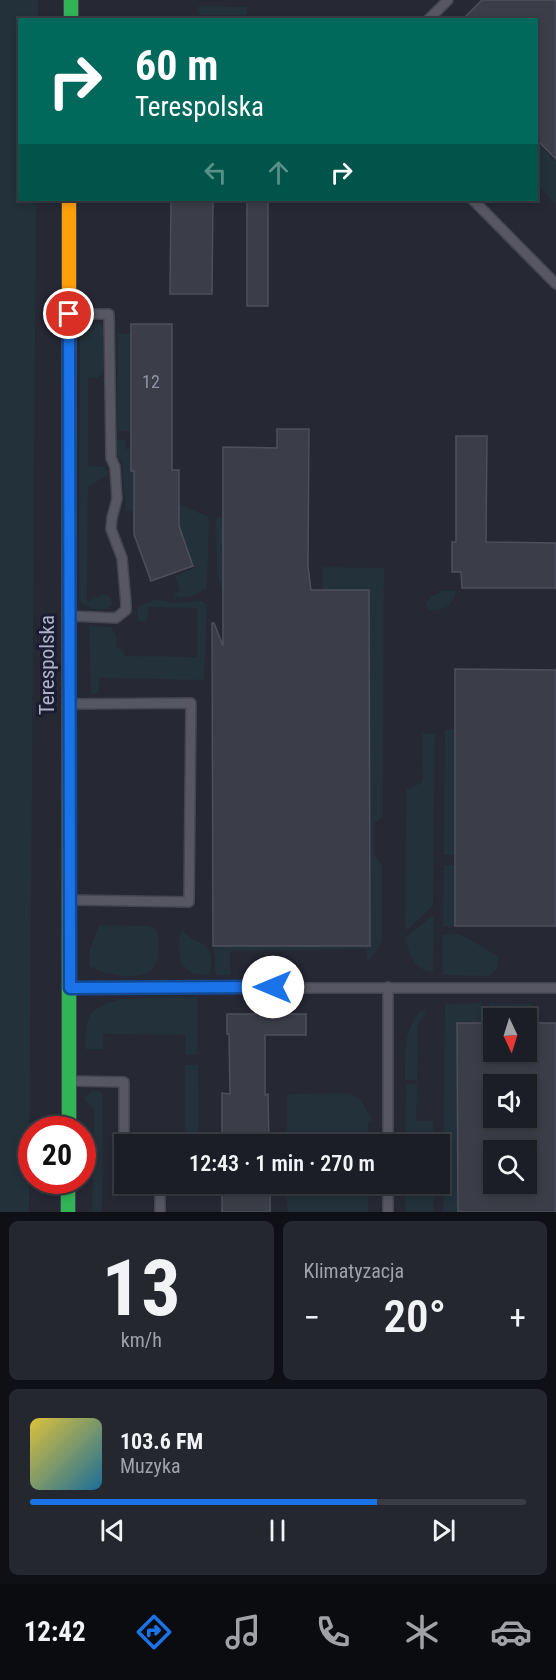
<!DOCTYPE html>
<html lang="pl">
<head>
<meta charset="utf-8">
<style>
  body { margin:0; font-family:"Roboto Condensed",sans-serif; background:#25272f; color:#f1f3f6; height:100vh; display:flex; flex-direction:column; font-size:22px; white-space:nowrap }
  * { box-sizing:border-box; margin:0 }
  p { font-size:20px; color:#a0a2a7 }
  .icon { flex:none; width:33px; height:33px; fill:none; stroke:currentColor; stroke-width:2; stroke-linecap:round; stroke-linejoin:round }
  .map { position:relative; height:1212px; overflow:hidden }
  .panel { display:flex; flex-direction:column; gap:9px; padding:9px; background:#0f1015; flex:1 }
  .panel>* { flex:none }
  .top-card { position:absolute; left:18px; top:18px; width:520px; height:183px; border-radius:0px; box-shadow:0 3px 9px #0003,0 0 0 2px #3a3c44; background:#00695c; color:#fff; overflow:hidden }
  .needle { width:39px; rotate:176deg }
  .tools { position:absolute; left:483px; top:1008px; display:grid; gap:12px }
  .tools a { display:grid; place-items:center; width:54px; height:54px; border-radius:0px; background:#1c1e27; box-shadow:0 3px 9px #0003,0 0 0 2px #3a3c44; font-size:30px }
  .speed { position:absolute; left:18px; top:1116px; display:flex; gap:12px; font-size:30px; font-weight:700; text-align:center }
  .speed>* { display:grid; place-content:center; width:78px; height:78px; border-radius:50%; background:#1c1e27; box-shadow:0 3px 9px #0003,0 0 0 2px #3a3c44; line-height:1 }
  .speed .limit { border:9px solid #d22; background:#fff; color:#111 }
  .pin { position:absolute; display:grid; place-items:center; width:51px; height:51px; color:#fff; margin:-26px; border:3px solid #fff; border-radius:50%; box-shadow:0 2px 6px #0007 }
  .me { position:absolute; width:66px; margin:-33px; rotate:270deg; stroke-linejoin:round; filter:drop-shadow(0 0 4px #0008) }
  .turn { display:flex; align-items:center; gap:21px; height:126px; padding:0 18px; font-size:27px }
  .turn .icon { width:78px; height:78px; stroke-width:2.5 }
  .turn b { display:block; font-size:42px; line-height:51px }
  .lanes { display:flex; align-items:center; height:57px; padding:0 18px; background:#0003; justify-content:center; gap:30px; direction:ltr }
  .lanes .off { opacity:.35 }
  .big { font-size:45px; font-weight:600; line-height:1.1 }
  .panel .tile { flex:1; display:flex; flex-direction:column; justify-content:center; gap:9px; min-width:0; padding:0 21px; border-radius:9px; background:#25272f }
  .panel .dial { align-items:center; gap:0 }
  .dial b { font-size:78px; line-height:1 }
  .song { display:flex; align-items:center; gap:18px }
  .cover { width:72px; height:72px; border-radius:9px; background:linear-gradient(135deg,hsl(50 70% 55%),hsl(200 70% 35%)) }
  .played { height:6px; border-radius:3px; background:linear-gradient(90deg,#1a73e8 70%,#3a3c44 70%) }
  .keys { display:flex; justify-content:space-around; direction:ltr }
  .heat { display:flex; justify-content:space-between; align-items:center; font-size:33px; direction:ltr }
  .panel .tiles { flex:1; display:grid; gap:9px; grid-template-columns:1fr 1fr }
  .tile:last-child { grid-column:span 2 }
  .trip { position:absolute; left:114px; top:1134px; width:336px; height:60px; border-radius:0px; background:#1c1e27; box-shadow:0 3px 9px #0003,0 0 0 2px #3a3c44; font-weight:600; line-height:60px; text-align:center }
  .tab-bar { display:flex; height:96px; justify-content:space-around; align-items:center; background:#0b0c10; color:#a0a2a7 }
  .tab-bar .icon { width:42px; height:42px }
  .tab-bar .active { color:#1a73e8 }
  .tab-bar b { font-size:27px; color:#f1f3f6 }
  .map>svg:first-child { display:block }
</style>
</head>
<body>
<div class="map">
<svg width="556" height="1212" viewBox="0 0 556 1212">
  <rect width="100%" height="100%" fill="#262834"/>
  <g fill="#23313a">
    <path d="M 0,0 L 38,0 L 38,19 L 20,20 L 20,200 L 36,200 L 29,1212 L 0,1212 Z"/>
    <path d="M 198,6 L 247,7 L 246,15 L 200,15 Z"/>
    <path d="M 537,143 L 556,162 L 556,205 L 537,185 Z"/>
    <path d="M 94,322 L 102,325 L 104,330 L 103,374 L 97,378 L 88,377 L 88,466 L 105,467 L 108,472 L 106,476 L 88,487 L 87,602 L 105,594 L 110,597 L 113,604 L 108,609 C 96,610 88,610 79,600 L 80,334 L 84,327 Z"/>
    <path d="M 118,334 L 131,334 L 131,431 L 117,431 Z"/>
    <path d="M 117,440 L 125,440 L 125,449 L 131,449 L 131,471 L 134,471 L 134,512 L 126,511 L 122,463 L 117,459 Z"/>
    <path d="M 179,504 L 209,517 L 207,588 C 198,595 183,601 173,595 L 180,591 L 175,576 L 194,568 L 179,526 Z"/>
    <path d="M 223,517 L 306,591 L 222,591 L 217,571 L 216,518 Z"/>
    <path d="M 323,567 L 384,568 L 383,817 L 374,823 L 374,854 L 382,865 L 382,939 L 379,948 L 367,963 L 367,949 L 230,951 L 230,975 L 215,975 L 215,956 L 212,946 L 370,946 L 369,591 L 323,590 Z"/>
    <path d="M 442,591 L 456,591 C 453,608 444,610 429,610 L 426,604 L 431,597 Z"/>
    <path d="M 156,599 L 175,603 L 201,601 L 207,604 L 204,680 L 100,678 L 98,693 L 91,694 L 89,626 L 111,627 L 116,635 L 116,647 L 120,648 L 123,651 L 124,656 L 197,657 L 197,608 L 148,607 L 148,617 L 145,621 L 138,621 L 137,609 L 142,605 Z"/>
    <path d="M 445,730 L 455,730 L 455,855 L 444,855 Z"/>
    <path d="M 422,734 L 435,734 L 433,906 L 408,929 L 405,929 L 406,790 L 423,782 Z"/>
    <path d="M 444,865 L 455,865 L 455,926 L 443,927 Z"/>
    <path d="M 434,914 L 433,972 C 414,971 409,954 405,938 Z"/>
    <path d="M 99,925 L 148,926 C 151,927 154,928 156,930 C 162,938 159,964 152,970 C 139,982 103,975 89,966 L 90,949 Z"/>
    <path d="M 183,931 L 192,939 L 206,945 L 211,955 L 210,975 L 193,974 L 180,963 L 179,937 Z"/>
    <path d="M 460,934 L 498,956 C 498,965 498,971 489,976 L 443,975 L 443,935 Z"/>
    <path d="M 197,997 L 197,1055 L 186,1055 L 185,1035 L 103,1034 L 103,1049 L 85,1049 C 85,1017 87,1008 121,999 Z"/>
    <path d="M 482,1003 L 481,1023 L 457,1023 L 458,1212 L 443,1212 L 445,1004 Z"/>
    <path d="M 489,1003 L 532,1004 L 537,1011 L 537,1023 L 527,1023 L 526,1018 L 494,1018 L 493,1023 L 489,1023 Z"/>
    <path d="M 422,1010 L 426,1013 L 418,1024 L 417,1080 L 405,1080 C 405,1055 402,1029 422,1010 Z"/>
    <path d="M 185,1065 L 198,1065 L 199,1144 L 185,1144 Z"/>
    <path d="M 406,1084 L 417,1084 L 416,1121 L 433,1121 L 433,1144 L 405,1144 Z"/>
    <path d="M 92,1091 L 100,1091 L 103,1095 L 102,1212 L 92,1212 L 94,1109 L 83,1098 Z"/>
    <path d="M 349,1093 L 362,1101 L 372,1121 L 368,1121 L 368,1144 L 287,1144 L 287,1094 Z"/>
    <path d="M 287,1184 L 368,1184 L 368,1212 L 289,1212 L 287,1207 Z"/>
    <rect x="405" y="1184" width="28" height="28"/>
  </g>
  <g fill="#3b3d48" stroke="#4d4f5c" stroke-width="1.5" fill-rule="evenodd">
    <path d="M 482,0 L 556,0 L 556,159 L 537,140 L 537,20 L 462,20 Z"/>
    <path d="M 171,200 L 213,200 L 212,294 L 170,294 Z"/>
    <rect x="247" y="200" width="21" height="106"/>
    <path d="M 131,324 L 172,324 L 172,470 L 179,470 L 179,526 L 193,566 L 151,581 L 134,534 L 134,471 L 131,471 Z"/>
    <path d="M 277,429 L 309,429 L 308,566 L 311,590 L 369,590 L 370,946 L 213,946 L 212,623 L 214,623 L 223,646 L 223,447 L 277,448 Z"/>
    <path d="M 456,436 L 487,436 L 486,542 L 556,543 L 556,588 L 462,588 L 461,572 L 452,572 L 452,542 L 456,542 Z"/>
    <path d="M 455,669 L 556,670 L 556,926 L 455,926 Z"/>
    <path d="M 227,1014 L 306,1014 L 306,1035 L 265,1035 L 265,1095 L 268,1094 L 269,1144 L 222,1144 L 222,1093 L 230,1094 L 229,1034 L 227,1034 Z"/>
    <path d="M 457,1023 L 494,1023 L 494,1052 L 526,1052 L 526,1023 L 556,1023 L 556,1212 L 458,1212 ZM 494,1084 L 526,1084 L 526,1118 L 494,1118 ZM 494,1150 L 526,1150 L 526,1184 L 494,1184 Z"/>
    <rect x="222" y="1184" width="48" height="28"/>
  </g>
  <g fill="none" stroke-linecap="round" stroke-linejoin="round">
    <g stroke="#434551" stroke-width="12">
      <g id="lane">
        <path d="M 428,20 L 448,0"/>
        <path d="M 473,200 L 556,284"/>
        <path d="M 71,616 L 116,618 L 126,610 L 126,604 L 122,558 L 111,529 L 112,518 L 117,499 L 115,467 L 111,458 L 109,314 L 73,314"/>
        <path d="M 71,704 L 191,703 L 189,902 L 72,900"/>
        <path d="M 388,987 L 388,1144"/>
        <path d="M 72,988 L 556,988"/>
        <path d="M 73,1081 L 124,1082 L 124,1160"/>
        <path d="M 160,1184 L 160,1212"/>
        <path d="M 388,1212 L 388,1184"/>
      </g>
    </g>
    <g stroke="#434551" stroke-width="16">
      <g id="fast">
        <path d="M 71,0 L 71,20"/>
        <path d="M 69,334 L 69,1130"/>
        <path d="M 68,1180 L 68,1212"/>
      </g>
    </g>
    <g stroke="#434551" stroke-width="16">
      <path id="slow" d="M 69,200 L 69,334"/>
    </g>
    <use href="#lane" stroke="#565762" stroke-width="9"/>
    <use href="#fast" stroke="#30b455" stroke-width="14"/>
    <use href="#slow" stroke="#ff9f0a" stroke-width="14"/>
  </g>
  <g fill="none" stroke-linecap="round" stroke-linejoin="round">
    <g stroke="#114b97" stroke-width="15">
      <path id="route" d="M 69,314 L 70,988 L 273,987"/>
    </g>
    <use href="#route" stroke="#1a73e8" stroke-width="10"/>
  </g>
  <g text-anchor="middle" stroke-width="6" stroke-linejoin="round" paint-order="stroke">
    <g font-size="18" fill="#9194a7">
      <text x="151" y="388">12</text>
    </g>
    <g font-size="21" fill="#aeb1c7" stroke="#191d2f">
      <text transform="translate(47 665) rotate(-90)" y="7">Terespolska</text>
    </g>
  </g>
</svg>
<div class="tools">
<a><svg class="needle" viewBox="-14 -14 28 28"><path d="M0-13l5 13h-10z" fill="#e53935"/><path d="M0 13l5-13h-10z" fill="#a0a2a7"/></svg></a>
<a><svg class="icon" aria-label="sound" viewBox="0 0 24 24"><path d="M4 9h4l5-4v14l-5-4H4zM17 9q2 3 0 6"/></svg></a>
<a><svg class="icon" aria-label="search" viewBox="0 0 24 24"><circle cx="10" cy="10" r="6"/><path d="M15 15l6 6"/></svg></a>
</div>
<div class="speed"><div class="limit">20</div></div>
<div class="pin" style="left:69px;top:314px;background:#d93025"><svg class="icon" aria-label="arrive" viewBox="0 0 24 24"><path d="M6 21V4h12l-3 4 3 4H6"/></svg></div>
<svg class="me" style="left:273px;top:987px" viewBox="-20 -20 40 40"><circle r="19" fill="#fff"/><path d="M0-13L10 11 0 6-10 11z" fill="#1a73e8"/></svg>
<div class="trip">12:43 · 1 min · 270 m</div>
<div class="top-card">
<div class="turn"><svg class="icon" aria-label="right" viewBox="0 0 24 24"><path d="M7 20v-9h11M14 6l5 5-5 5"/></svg><div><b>60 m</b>Terespolska</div></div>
<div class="lanes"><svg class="icon off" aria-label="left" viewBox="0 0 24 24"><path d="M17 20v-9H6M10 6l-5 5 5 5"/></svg><svg class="icon off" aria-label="ahead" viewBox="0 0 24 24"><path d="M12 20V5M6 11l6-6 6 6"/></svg><svg class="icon" aria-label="right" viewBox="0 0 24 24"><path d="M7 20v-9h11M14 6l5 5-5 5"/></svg></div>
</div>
</div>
<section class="panel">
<div class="tiles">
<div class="tile dial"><b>13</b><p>km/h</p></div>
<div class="tile"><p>Klimatyzacja</p>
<div class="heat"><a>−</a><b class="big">20°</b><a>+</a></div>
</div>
<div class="tile">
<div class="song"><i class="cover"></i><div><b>103.6 FM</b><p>Muzyka</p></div></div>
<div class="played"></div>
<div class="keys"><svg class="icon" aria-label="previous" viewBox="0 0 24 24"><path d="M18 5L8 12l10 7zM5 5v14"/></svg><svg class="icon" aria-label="pause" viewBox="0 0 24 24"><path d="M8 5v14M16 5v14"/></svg><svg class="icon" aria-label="next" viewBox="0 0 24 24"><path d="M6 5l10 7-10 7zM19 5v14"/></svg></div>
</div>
</div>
</section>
<nav class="tab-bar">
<b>12:42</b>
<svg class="icon active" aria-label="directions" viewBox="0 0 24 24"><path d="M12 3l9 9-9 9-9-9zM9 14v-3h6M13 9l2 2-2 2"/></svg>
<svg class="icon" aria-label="music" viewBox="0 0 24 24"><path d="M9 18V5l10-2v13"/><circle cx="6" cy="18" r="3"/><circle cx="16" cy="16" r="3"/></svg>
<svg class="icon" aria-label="phone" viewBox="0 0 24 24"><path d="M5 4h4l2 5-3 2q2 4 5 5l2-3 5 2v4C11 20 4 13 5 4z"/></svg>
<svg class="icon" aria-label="climate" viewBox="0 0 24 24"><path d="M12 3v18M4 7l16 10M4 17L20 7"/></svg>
<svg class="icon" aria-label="car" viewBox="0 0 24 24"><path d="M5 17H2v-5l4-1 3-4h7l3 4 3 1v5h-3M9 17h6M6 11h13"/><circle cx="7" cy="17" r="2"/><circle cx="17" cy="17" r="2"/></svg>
</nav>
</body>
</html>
